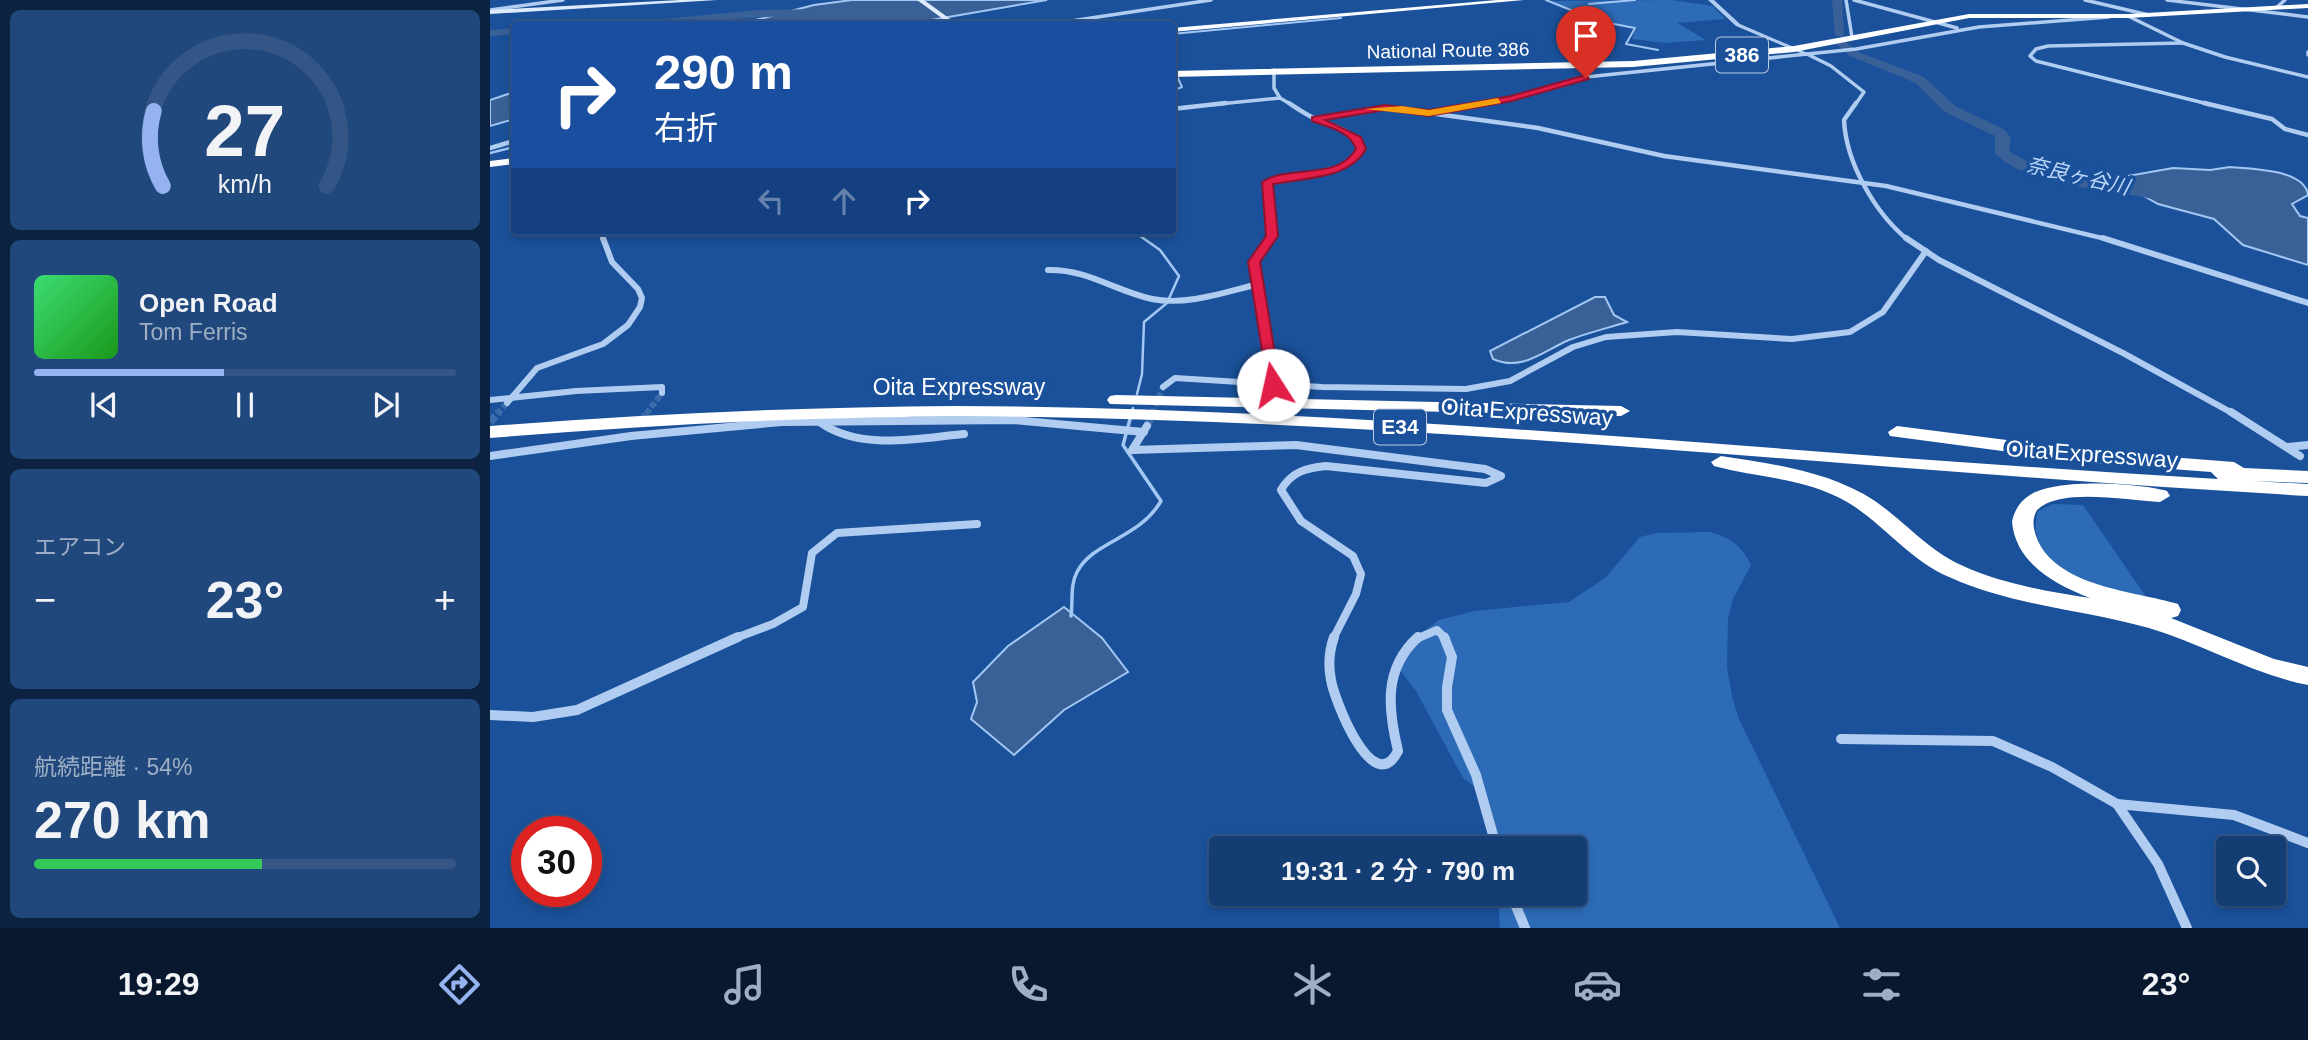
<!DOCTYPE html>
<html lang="ja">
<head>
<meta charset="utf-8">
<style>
  body { margin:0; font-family:Helvetica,"Noto Sans JP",sans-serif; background:#21487c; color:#f1f3f6; height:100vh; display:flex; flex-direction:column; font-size:26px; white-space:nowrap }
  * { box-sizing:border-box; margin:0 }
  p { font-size:23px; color:#9daec5 }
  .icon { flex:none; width:38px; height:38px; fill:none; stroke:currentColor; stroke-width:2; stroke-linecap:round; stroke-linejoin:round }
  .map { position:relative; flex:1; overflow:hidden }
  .side { display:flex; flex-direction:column; gap:10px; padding:10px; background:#0b2240; width:490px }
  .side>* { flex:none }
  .banner { position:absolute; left:21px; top:21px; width:665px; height:214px; border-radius:7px; box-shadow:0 4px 10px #0003,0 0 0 2px #335686; background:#1a4fa0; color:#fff; overflow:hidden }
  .fabs { position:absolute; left:1726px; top:836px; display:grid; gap:14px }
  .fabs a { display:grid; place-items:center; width:70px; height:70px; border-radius:7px; background:#143d74; box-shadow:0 4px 10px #0003,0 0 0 2px #335686; font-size:35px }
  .speed { position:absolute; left:21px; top:816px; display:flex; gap:14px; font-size:35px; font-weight:700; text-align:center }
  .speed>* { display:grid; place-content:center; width:91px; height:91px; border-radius:50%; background:#143d74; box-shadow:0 4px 10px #0003,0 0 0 2px #335686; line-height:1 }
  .speed .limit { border:10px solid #d22; background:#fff; color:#111 }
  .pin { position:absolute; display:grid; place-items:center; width:60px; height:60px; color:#fff; margin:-72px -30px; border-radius:50% 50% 50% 0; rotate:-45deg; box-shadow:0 0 7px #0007 }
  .pin .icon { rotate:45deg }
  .me { position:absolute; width:77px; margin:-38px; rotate:350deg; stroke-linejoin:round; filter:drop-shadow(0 0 5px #0008) }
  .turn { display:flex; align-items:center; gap:24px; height:147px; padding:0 28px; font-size:32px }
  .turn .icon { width:91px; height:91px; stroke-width:2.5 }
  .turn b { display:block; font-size:49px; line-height:60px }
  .lanes { display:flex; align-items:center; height:66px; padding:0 28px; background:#0003; justify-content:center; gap:35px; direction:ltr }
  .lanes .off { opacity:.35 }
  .big { font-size:52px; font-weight:600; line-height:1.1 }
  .side .card { flex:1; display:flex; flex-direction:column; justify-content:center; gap:10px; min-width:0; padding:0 24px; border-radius:10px; background:#21487c }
  .side .dial { align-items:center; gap:0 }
  .dial svg { height:182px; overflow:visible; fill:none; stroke:#335686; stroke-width:7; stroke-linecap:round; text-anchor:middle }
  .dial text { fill:#f1f3f6; stroke:none }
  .song { display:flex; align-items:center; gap:21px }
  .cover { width:84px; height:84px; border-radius:10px; background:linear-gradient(135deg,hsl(140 70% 55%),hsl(120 70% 35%)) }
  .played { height:7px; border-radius:4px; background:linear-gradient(90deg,#95b2f1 45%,#335686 45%) }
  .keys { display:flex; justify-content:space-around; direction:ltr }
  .heat { display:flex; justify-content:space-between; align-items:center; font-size:38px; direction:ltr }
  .charge { height:10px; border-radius:5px; background:linear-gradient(90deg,#34c759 54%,#335686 0) }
  .trip { position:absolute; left:719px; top:836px; width:378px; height:70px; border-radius:7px; background:#143d74; box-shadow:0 4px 10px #0003,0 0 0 2px #335686; font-weight:600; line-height:70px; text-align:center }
  .menu { display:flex; height:112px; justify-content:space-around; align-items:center; background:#08182e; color:#9daec5 }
  .menu .icon { width:49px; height:49px }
  .menu .active { color:#95b2f1 }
  .menu b { font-size:32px; color:#f1f3f6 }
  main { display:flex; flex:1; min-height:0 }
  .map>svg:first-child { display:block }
</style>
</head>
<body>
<main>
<section class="side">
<div class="card dial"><svg viewBox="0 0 100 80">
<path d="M14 69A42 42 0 1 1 86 69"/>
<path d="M14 69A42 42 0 0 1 10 36" stroke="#95b2f1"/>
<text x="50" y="56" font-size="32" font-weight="700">27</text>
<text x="50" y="72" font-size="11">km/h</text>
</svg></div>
<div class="card">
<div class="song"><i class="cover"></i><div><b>Open Road</b><p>Tom Ferris</p></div></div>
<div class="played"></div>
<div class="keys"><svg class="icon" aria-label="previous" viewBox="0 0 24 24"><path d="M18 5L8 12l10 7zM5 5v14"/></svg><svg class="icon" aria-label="pause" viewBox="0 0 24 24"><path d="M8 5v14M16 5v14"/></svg><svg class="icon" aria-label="next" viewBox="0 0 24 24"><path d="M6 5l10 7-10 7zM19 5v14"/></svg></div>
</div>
<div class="card"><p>エアコン</p>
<div class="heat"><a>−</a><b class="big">23°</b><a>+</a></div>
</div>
<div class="card"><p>航続距離 · 54%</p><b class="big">270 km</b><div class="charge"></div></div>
</section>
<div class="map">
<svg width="1818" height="928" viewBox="0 0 1818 928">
  <rect width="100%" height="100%" fill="#1a519a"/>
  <g fill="#2d6bb7">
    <path d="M 1182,0 L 1223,6 L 1235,19 L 1187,23 L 1216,40 L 1175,43 L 1142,39 L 1146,28 L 1109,20 L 1059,1 Z"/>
    <path d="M 1563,504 L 1593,505 L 1659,601 C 1618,588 1530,571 1548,511 Z"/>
    <path d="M 1220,532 C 1241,538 1251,545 1261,565 L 1243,599 L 1238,618 L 1237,667 L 1242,697 L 1249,719 L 1350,928 L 1010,928 L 1008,894 L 1085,894 L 1085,849 L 1005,849 L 1003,816 L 992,792 L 973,778 L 926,691 L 909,669 L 919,643 L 949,620 L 984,611 L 1079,602 L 1115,578 L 1150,537 L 1167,533 Z"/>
  </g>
  <g fill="#3a6197" stroke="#a3c7f3" stroke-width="2">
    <path d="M 362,0 L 557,0 L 418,24 L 250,24 L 324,5 Z"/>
    <path d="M 24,92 L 24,119 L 0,126 L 0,100 Z"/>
    <path d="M 1740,167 C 1761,169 1815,169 1818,195 L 1802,204 L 1810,216 L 1818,218 L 1818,265 L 1753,245 L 1724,219 L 1668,204 L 1633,184 L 1632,177 L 1683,168 L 1720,170 Z"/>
    <path d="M 1105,297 L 1115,297 L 1124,315 L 1137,322 C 1118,328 1097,333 1079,340 C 1053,351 1032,372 1003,359 L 1000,351 Z"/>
    <path d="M 574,607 L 612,638 L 638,672 L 574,710 L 524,755 L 481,719 L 487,702 L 483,682 L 518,646 Z"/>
  </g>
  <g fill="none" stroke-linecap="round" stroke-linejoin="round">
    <g stroke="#a3c7f3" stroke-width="2">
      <path d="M 1056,0 L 1108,21 L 1145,28 L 1136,44 L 1168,50"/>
      <path d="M 1099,4 L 1145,0"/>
      <path d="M 682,34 L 851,18"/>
      <path d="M 682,91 L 692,87 L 687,76"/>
    </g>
    <g stroke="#a3c7f3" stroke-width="2.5">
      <path d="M 0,153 L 24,147"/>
      <path d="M 643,231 L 670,250 L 689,276 L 677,303 L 654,322 L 652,374 L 647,394"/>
      <path d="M 641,414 L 643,408"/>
    </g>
    <path stroke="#a3c7f3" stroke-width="3.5" d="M 581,616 C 583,602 580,585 587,572 C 603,541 649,539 671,501 L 633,445 L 642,412"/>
    <g fill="#3a6197" fill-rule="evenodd">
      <path d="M 1342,0 L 1352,0 L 1354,37 L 1345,35 Z"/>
      <path d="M 328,9 L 332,10 L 332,14 L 148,24 L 153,21 L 267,10 Z"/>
      <path d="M 24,28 L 24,34 L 0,36 L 0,30 Z"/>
      <path d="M 1347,41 L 1355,41 L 1368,52 L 1434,77 L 1465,106 L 1515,130 L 1521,139 L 1519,151 C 1535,161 1551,168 1569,172 C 1591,177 1662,182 1675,195 L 1667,200 C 1623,189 1536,187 1505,153 L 1505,136 L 1455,112 L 1426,83 L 1360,56 L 1347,45 Z"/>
    </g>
    <g stroke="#3c6ba9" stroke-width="6" stroke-dasharray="6 2.5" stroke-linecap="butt">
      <path d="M 7,414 L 17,403"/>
      <path d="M 156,414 L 172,393"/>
      <path d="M 662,414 L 673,387"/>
    </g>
    <g stroke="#3c6ba9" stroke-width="8" stroke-dasharray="8 3.5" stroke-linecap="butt">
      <path d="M 151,421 L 158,412"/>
      <path d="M 0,422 L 9,412"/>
      <path d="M 657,426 L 663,412"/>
    </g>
    <g stroke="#b0cdf1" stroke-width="3.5">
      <path d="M 1356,0 L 1362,37"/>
      <path d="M 1364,0 L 1467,28"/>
      <path d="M 1595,0 L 1659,15"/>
      <path d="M 1677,0 L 1818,17"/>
      <path d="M 1787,7 L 1795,0"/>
      <path d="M 0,10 L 73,0"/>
      <path d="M 1638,16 L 1693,43 L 1735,57 L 1818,77"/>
      <path d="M 561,24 L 721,0"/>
      <path d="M 1693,43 L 1558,46 L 1546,49 L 1540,56 L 1546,61 L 1722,105"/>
      <path d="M 1818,52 L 1818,55"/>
      <path d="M 1317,54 L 1341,66 L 1374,92 L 1365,105"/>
      <path d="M 784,70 L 784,88 L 790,98"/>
      <path d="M 719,105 L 790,98 L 802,105"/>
      <path d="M 983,105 L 1022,98 L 1096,77 L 1366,49 L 1489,27 L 1619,17"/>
    </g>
    <g stroke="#b0cdf1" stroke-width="4.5">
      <path d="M 1366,103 L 1354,120 C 1356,163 1385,213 1418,240"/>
      <path d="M 1714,103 L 1782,119 L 1795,129 L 1818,135"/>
      <path d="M 682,109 L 736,103"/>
      <path d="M 946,112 L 992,103"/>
      <path d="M 825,119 L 895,107 L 1048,128 L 1174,156 L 1396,186 L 1620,240"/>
      <path d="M 0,148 L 24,141"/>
      <path d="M 110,231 L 113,240"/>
      <path d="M 779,240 L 782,236 L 777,182 C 793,179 901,169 862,135 C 853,128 839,125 828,120 C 818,116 808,109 799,103"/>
    </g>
    <g stroke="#b0cdf1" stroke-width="6">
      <path d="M 780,238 L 764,262 L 783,385"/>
      <path d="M 1416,238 L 1449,260 L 1633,353 L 1744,414"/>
      <path d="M 1613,238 L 1818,303"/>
      <path d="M 558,270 C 597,269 625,291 662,299 C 697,306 735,292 769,284"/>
      <path d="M 673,387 L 685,378 L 832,387 L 976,389 L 1020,381 L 1083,347 L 1116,337 L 1187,332 L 1302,339 L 1360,332 L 1393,312 L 1436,251"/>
      <path d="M 0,400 L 86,391 L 172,387 L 172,393"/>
      <path d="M 17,403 L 47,368 L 113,344 L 138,325 L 150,307 L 152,298 L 148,289 L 122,262 L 113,238"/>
    </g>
    <g stroke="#b0cdf1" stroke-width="8">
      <path d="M 1741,412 L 1810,456"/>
      <path d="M 331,423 C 371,451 429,438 474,434"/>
      <path d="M 657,426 L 642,450 L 806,445 L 995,469 L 1011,476 L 996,483 L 836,466 C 816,468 801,472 791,490 L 811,521 L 863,556 L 871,574 L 866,594 L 843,639"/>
      <path d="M 1798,447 L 1818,445"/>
      <path d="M 0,456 L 141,436 L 292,422 L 524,420 L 654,432"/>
      <path d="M 243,639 L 283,624 L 313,607 L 322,553 L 347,533 L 487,524"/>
      <path d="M 926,639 L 947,630 L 956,639"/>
    </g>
    <g stroke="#b0cdf1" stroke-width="10">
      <path d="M 844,637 C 839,651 838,665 841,680 C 844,699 883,800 908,751 C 898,709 893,669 928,637"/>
      <path d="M 954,637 L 962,657 L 957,687 L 957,710 L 986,775 L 1007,849"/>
      <path d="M 0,715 L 43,717 L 87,710 L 248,637"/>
      <path d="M 1351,739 L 1503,741 L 1562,767 L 1627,804 L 1744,815 L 1818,843"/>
      <path d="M 1627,804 L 1668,864 L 1697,928"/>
      <path d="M 1021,894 L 1035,928"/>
    </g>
    <path fill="#b0cdf1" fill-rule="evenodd" d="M 1218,0 L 1224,0 L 1250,24 L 1320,54 L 1315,55 L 1246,26 Z"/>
    <g fill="#deebfc" fill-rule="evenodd">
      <path d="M 190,0 L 227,0 L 0,14 L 0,10 Z"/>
      <path d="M 427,0 L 434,0 L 467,24 L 460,24 Z"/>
    </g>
    <path fill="#fafcff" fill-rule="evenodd" d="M 1007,0 L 1034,0 L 682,32 L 682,28 Z"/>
    <g fill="#fcfeff" fill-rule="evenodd">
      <path d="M 1818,4 L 1818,8 L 1638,18 L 1479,18 L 1304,52 L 1143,67 L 682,77 L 682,71 L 1143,61 L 1304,46 L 1479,14 L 1638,14 Z"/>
      <path d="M 24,158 L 24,164 L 0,167 L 0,161 Z"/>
    </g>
    <g fill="#fff" fill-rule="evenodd">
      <path d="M 626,395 L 1131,406 L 1140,411 L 1131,416 L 620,404 L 617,400 L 620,396 Z"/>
      <path d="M 466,406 C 888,408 1307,455 1728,479 L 1721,472 L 1602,463 L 1400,436 L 1398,432 L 1407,426 L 1602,451 L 1744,462 L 1754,468 L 1818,471 L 1818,483 L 1763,481 L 1818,484 L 1818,496 C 1395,472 973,424 549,417 C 365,414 182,423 0,438 L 0,426 C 155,414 310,407 466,406 Z"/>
      <path d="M 1231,456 C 1283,464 1339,471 1385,501 C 1414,521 1438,550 1471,565 C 1512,584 1556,591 1600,598 C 1566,585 1526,564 1522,522 C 1524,511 1530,501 1540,495 C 1567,478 1647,483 1677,491 L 1680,496 L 1670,502 C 1638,501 1571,487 1547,510 C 1542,519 1543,526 1546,536 C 1564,587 1645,591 1688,604 L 1691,610 L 1688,616 L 1681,618 L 1784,659 L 1818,667 L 1818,685 C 1762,674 1713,644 1659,628 C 1592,609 1523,606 1459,577 C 1419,560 1393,523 1357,502 C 1316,478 1269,478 1224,466 L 1221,462 Z"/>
    </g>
  </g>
  <path fill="#e11d48" stroke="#92132f" stroke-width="2" d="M 1096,75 L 1099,79 L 1022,101 L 939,116 L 895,110 L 835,120 L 871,137 L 876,149 C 859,179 815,178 783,184 L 788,236 L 770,262 L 790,385 L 783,390 L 778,388 L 758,262 L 776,236 L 772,182 C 799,164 848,181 866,149 C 860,131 838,127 822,121 L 822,117 L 895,105 L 939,110 L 1021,96 Z"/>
  <path fill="#f59e0b" d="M 1008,98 L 1011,103 L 939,116 L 875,109 L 912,106 L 939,110 Z"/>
  <g text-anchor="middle" stroke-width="7" stroke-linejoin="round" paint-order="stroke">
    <g font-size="19" fill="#fff" stroke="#1a519a">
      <text transform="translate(958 50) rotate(-1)" y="7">National Route 386</text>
    </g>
    <g fill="#1a519a" stroke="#bacbe1" stroke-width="2">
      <rect x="1226" y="37.5" width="52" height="35" rx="5"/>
      <rect x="884" y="409.5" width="52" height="35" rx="5"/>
    </g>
    <g font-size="21" font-weight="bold" fill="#fff">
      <text x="1252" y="62">386</text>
      <text x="910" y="434">E34</text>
    </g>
    <g font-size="21" font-style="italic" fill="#bcd7f8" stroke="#1a519a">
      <text transform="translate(1588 176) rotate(13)" y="7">奈良ヶ谷川</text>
    </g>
    <g font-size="23" fill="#fff" stroke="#1a519a">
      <text x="469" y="395">Oita Expressway</text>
      <text transform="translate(1037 412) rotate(4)" y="8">Oita Expressway</text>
      <text transform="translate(1602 454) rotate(4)" y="8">Oita Expressway</text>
    </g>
  </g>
</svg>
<div class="fabs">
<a><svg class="icon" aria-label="search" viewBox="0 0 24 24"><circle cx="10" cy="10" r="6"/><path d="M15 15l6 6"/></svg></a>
</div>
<div class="speed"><div class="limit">30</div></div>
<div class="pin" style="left:1096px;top:78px;background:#d93025"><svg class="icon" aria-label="arrive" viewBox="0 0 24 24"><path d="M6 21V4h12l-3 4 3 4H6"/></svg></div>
<svg class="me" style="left:783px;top:385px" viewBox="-20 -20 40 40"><circle r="19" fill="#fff"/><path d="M0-13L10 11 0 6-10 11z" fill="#e11d48"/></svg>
<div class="trip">19:31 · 2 分 · 790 m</div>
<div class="banner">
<div class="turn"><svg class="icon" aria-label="right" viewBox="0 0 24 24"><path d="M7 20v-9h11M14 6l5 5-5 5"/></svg><div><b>290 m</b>右折</div></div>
<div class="lanes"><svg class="icon off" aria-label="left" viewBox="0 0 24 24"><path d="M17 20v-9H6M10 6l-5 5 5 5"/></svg><svg class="icon off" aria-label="ahead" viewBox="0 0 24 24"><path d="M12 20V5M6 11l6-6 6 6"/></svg><svg class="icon" aria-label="right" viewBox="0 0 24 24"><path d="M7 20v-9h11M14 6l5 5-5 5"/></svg></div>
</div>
</div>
</main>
<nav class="menu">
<b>19:29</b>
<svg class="icon active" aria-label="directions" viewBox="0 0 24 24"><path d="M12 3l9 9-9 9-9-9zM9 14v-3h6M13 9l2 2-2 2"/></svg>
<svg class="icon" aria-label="music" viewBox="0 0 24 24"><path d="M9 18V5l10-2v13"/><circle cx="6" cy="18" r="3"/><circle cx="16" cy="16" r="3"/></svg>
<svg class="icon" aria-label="phone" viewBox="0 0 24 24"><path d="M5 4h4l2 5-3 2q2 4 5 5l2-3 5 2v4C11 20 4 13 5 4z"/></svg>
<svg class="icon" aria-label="climate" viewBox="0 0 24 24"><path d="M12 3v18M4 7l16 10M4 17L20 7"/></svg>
<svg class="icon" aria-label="car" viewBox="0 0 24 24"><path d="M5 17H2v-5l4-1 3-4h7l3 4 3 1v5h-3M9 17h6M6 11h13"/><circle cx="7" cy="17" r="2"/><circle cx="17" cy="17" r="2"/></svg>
<svg class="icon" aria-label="filters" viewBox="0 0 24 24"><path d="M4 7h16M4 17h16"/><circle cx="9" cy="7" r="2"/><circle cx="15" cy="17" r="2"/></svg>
<b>23°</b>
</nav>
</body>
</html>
